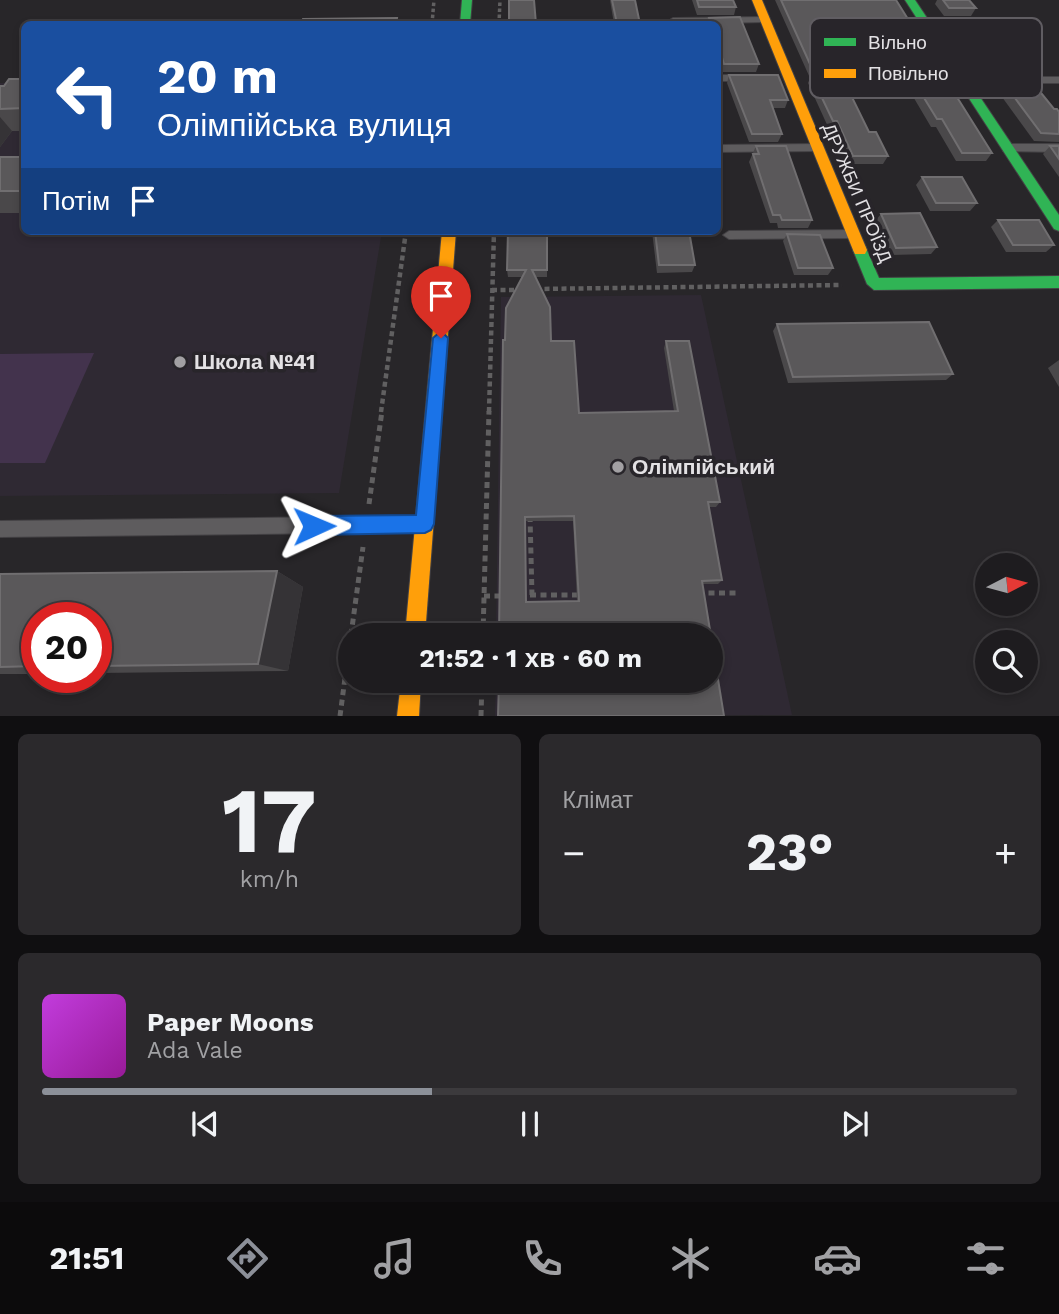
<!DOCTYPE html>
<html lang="uk">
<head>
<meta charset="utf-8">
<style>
  body { margin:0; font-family:"Work Sans",sans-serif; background:#2b292c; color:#f1f3f6; height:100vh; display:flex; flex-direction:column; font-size:26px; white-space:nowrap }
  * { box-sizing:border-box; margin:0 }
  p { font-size:23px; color:#a1a1a4 }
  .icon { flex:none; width:38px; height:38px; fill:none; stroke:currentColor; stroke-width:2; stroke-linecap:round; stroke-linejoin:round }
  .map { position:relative; height:716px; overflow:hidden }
  .details { display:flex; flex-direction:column; gap:18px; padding:18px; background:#100f11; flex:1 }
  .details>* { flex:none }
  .top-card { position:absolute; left:21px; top:21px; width:700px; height:214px; border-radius:10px; box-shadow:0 4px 10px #0003,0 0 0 2px #3c3a3d; background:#1a4fa0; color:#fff; overflow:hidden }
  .needle { width:46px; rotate:84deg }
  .fabs { position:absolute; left:975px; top:553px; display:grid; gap:14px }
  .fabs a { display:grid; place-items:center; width:63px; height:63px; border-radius:50%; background:#1e1c1f; box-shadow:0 4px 10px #0003,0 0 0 2px #3c3a3d; font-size:35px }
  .speed { position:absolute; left:21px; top:602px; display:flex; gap:14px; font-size:35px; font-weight:700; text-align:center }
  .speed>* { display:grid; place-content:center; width:91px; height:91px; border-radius:50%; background:#1e1c1f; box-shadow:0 4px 10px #0003,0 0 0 2px #3c3a3d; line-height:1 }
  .speed .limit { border:10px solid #d22; background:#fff; color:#111 }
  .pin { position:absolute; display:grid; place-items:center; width:60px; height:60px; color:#fff; margin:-72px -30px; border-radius:50% 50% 50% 0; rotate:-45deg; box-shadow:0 0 7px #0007 }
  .pin .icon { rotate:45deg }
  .me { position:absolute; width:77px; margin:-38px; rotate:89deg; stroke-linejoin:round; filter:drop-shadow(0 0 5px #0008) }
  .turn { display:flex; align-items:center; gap:24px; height:147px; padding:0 21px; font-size:32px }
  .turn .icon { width:91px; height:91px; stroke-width:2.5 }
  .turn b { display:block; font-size:49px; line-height:60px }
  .then { display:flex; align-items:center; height:66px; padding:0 21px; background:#0003; gap:14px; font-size:26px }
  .big { font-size:52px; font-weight:700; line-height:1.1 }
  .details .tile { flex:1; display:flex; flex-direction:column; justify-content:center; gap:10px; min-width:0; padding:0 24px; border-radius:10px; background:#2b292c }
  .details .dial { align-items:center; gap:0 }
  .dial b { font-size:91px; line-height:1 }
  .song { display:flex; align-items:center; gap:21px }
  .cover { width:84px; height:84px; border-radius:10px; background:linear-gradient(135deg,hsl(290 70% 55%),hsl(300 70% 35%)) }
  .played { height:7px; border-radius:4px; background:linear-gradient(90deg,#8c9099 40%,#3c3a3d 40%) }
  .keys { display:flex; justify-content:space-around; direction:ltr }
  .heat { display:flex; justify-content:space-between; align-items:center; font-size:38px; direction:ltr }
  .details .tiles { flex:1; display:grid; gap:18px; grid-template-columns:1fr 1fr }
  .tile:last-child { grid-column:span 2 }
  .trip { position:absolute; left:338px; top:623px; width:385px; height:70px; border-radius:35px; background:#1e1c1f; box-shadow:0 4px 10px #0003,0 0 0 2px #3c3a3d; font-weight:700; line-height:70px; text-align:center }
  .tab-bar { display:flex; height:112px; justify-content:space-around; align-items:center; background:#0c0b0c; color:#a1a1a4 }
  .tab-bar .icon { width:49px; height:49px }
  .tab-bar .active { color:#8c9099 }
  .tab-bar b { font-size:32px; color:#f1f3f6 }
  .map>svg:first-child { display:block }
</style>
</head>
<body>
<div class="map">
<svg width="1059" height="716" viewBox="0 0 1059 716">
  <rect width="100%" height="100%" fill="#282629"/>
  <g fill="#2f2933">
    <path d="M 0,83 L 24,83 L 24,231 L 382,231 L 339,493 L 0,496 Z"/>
    <path d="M 701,295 L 792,715 L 495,716 L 496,681 L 710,681 L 710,635 L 496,635 L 501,297 Z"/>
  </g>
  <path fill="#43334d" d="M 94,353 L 45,463 L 0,463 L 0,354 Z"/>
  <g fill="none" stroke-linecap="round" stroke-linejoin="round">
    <g stroke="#434144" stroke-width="2">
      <g id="lane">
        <path d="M 765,17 L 769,20 L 768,22 L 673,24 L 668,21 L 673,18 Z"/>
        <path d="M 1016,19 L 1019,20 L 1019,24 L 925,25 L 920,22 L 925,19 Z"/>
        <path d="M 718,75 L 748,75 L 753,78 L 748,81 L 718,81 Z"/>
        <path d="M 1059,77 L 1059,83 L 963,83 L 958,80 L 963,77 Z"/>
        <path d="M 818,144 L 823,148 L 822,151 L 718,152 L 718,145 Z"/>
        <path d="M 1007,144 L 1059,144 L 1059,152 L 1003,151 L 1003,145 Z"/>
        <path d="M 854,230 L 860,234 L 854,238 L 729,239 L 723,235 L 729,231 Z"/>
        <path d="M 419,516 L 425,518 L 427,524 L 425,530 L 419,532 L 0,537 L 0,521 Z"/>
      </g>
    </g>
    <g stroke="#434144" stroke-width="2">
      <g id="fast">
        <path d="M 462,0 L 472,0 L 470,24 L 460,24 Z"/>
        <path d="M 905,0 L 915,0 L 1059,215 L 1059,231 L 1054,229 Z"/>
        <path d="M 860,245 L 865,246 L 879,278 L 1059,276 L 1059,288 L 874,290 L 867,284 L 853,250 Z"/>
      </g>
    </g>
    <g stroke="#434144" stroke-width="2">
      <g id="slow">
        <path d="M 752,0 L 762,0 L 867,250 L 865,254 L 855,254 L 853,250 Z"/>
        <path d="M 442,231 L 456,231 L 425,635 L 405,635 Z"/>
        <path d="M 401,681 L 421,681 L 419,716 L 397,716 Z"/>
      </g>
    </g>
    <g stroke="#616061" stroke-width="3.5" stroke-dasharray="3.5 2.5" stroke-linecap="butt">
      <path d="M 432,24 L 434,0"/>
      <path d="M 499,24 L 500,0"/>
    </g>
    <g stroke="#616061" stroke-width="4.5" stroke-dasharray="5 3.5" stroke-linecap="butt">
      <path d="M 536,289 L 842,285"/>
      <path d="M 492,290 L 520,290"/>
      <path d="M 381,412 L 406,231"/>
      <path d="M 489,412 L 494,231"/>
    </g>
    <g stroke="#616061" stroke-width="5" stroke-dasharray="6 4.5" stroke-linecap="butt">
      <path d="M 369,504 L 382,411"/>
      <path d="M 530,516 L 532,595"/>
      <path d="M 698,593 L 737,593"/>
      <path d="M 530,595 L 581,595"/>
      <path d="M 484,596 L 504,596"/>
      <path d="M 351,635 L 363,547"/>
      <path d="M 483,635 L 489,411"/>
      <path d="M 340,716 L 350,640"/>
      <path d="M 481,716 L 482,681"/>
    </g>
    <use href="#lane" fill="#5e5c5e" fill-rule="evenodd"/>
    <use href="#fast" fill="#30b455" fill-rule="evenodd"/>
    <use href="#slow" fill="#ff9f0a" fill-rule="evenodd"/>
  </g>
  <g fill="#4a484a" fill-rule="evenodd">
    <path d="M 610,0 L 635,0 L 640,24 L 614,24 Z"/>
    <path d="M 692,0 L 733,0 L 736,7 L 734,15 L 697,15 Z"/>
    <path d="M 775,0 L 896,0 L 992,153 L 986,161 L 956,161 L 936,127 L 931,127 L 908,88 L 848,89 L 869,132 L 888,156 L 883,164 L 849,164 L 833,129 L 829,129 L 808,83 L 810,78 Z"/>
    <path d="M 937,0 L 969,0 L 976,8 L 971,16 L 944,16 L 935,4 Z"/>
    <path d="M 740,17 L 759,64 L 756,72 L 722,72 L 718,59 L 718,24 L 707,24 L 709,18 Z"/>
    <path d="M 957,19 L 1020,66 L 1014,74 L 986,74 L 952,27 Z"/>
    <path d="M 729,75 L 788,100 L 785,108 L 773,108 L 782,134 L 778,142 L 749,142 L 727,83 Z"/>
    <path d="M 1000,78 L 1059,112 L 1059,142 L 1034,141 L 994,86 Z"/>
    <path d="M 24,79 L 24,131 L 12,131 L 0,147 L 0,86 L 4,86 Z"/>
    <path d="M 756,146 L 812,220 L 808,228 L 778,228 L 777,223 L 770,223 L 749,162 Z"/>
    <path d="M 1050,146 L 1059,146 L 1059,177 L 1043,154 Z"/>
    <rect x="0" y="157" width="24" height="56"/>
    <path d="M 922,177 L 977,203 L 970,211 L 930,211 L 916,185 Z"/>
    <path d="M 881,214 L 937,247 L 931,254 L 891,255 L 875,221 Z"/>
    <path d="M 998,220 L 1054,245 L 1046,252 L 1006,252 L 991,227 Z"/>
    <path d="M 547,231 L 547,277 L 535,277 L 551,341 L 579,413 L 674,411 L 664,348 L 666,341 L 720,502 L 716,507 L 709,507 L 722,580 L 718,584 L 703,584 L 499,635 L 505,340 L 522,277 L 508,277 L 507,270 ZM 525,521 L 573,521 L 577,601 L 526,602 Z"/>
    <path d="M 652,231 L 689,231 L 695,265 L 692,272 L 657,273 Z"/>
    <path d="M 787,234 L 833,268 L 828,275 L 794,275 L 783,241 Z"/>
    <path d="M 777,324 L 953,374 L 946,380 L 788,383 L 773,331 Z"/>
    <path d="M 1059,360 L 1059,387 L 1048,368 Z"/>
    <path d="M 277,571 L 303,587 L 288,671 L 96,673 L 96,618 L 37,618 L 37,674 L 0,674 L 0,574 Z"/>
  </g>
  <g fill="#353336">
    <path d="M 0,117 L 12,131 L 0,147 Z"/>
    <path d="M 277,571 L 303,587 L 288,671 L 258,664 Z"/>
  </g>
  <g fill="#5a585a" stroke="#706e70" stroke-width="2" fill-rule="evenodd">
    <path d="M 509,0 L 534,0 L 536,24 L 509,24 Z"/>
    <path d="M 612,0 L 635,0 L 640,24 L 617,24 Z"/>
    <path d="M 697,0 L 733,0 L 736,7 L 699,7 Z"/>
    <path d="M 781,0 L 896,0 L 992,153 L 962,153 L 942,119 L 937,119 L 913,80 L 844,81 L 869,132 L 876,132 L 888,156 L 853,156 L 837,121 L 833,121 L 811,75 L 815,75 Z"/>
    <path d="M 943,0 L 969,0 L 976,8 L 949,8 Z"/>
    <path d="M 740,17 L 759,64 L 724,64 L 718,44 L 718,24 L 711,24 L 709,18 Z"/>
    <path d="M 397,18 L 396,24 L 301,24 L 303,19 Z"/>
    <path d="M 729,75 L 778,75 L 788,100 L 770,100 L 782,134 L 752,134 Z"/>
    <path d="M 1000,78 L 1029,78 L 1054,109 L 1057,109 L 1059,112 L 1059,134 L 1041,133 Z"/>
    <path d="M 9,79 L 24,79 L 24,108 L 0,109 L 0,86 L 4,86 Z"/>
    <path d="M 756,146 L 786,146 L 812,220 L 782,220 L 780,215 L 773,215 L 753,154 L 759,154 Z"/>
    <path d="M 1050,146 L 1059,146 L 1059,159 Z"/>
    <rect x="0" y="157" width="24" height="34"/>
    <path d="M 922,177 L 962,177 L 977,203 L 936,203 Z"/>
    <path d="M 920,213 L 937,247 L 896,248 L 881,214 Z"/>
    <path d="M 998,220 L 1039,220 L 1054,245 L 1013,245 Z"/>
    <path d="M 508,231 L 547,231 L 547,270 L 532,270 L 550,307 L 551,341 L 574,341 L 579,413 L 678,411 L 666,341 L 689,341 L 720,502 L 708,502 L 722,580 L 702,581 L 724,716 L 498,716 L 499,681 L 710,681 L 710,635 L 499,635 L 503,340 L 505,340 L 506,308 L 526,270 L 507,270 ZM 574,516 L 579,601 L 526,602 L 525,517 Z"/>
    <path d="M 655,231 L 689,231 L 695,265 L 659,265 Z"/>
    <path d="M 787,234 L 820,235 L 833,268 L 798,268 Z"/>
    <path d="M 929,322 L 953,374 L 793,377 L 777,324 Z"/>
    <path d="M 277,571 L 258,664 L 96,666 L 96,618 L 37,618 L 37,666 L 0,667 L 0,574 Z"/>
  </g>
  <path fill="#1a73e8" stroke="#114b97" stroke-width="2" d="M 441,331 L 448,338 L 434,524 L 431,530 L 425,533 L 314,535 L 307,532 L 304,526 L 307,519 L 314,516 L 416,515 L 433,338 Z"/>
  <g fill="#a2a0a3" stroke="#28252a" stroke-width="2.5">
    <circle cx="180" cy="362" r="7"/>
    <circle cx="618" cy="467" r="7"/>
  </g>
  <g text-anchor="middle" stroke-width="7" stroke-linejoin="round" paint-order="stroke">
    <g font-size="18" fill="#e3e1e4" stroke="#28252a">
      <text transform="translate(857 193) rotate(67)" y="6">ДРУЖБИ ПРОЇЗД</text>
    </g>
    <g font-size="21" font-weight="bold" fill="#e3e1e4" stroke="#28252a" text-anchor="start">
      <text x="194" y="369">Школа №41</text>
      <text x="632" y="474">Олімпійський</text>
    </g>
  </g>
  <rect x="810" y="18" width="232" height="80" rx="10" fill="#28252a" stroke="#605d62" stroke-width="2"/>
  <rect x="824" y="38" width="32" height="8" fill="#30b455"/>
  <rect x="824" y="69" width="32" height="9" fill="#ff9f0a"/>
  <g font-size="19" fill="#e3e1e4">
    <text x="868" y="49">Вільно</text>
    <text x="868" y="80">Повільно</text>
  </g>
</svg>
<div class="fabs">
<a><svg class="needle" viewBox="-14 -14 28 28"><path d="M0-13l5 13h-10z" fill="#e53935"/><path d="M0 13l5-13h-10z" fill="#a1a1a4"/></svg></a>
<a><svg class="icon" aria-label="search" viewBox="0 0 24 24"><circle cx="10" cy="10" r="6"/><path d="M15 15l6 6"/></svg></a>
</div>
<div class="speed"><div class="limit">20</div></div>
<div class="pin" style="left:441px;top:338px;background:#d93025"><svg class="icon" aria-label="arrive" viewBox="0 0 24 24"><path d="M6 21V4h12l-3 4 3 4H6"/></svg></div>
<svg class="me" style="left:314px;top:526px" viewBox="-20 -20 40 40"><path d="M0-17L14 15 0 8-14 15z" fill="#1a73e8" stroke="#fff" stroke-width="4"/></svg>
<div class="trip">21:52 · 1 хв · 60 m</div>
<div class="top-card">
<div class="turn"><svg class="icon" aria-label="left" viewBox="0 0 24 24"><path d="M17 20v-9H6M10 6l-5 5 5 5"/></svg><div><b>20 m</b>Олімпійська вулиця</div></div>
<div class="then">Потім<svg class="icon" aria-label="arrive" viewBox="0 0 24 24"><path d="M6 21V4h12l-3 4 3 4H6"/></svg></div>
</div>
</div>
<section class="details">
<div class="tiles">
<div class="tile dial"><b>17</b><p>km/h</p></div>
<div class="tile"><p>Клімат</p>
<div class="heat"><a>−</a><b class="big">23°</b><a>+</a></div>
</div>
<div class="tile">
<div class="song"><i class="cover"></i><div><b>Paper Moons</b><p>Ada Vale</p></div></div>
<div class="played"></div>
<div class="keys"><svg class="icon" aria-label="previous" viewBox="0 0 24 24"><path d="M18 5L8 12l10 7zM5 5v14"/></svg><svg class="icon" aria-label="pause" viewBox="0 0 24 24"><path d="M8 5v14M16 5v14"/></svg><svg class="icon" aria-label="next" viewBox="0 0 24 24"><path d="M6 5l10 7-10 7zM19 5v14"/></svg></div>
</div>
</div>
</section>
<nav class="tab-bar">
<b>21:51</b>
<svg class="icon active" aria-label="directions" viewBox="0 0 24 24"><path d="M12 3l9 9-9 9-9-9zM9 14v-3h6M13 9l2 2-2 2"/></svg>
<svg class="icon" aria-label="music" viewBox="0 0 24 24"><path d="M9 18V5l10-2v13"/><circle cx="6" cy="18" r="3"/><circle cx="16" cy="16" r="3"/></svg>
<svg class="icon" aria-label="phone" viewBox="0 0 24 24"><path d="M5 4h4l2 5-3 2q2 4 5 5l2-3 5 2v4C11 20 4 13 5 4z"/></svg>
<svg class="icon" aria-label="climate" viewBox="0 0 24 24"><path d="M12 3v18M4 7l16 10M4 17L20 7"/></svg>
<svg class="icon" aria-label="car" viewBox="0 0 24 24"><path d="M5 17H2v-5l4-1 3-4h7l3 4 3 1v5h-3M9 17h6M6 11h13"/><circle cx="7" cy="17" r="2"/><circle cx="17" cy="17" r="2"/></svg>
<svg class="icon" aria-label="filters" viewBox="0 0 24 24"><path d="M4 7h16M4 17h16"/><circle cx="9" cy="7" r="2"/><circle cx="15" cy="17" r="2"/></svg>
</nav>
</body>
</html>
